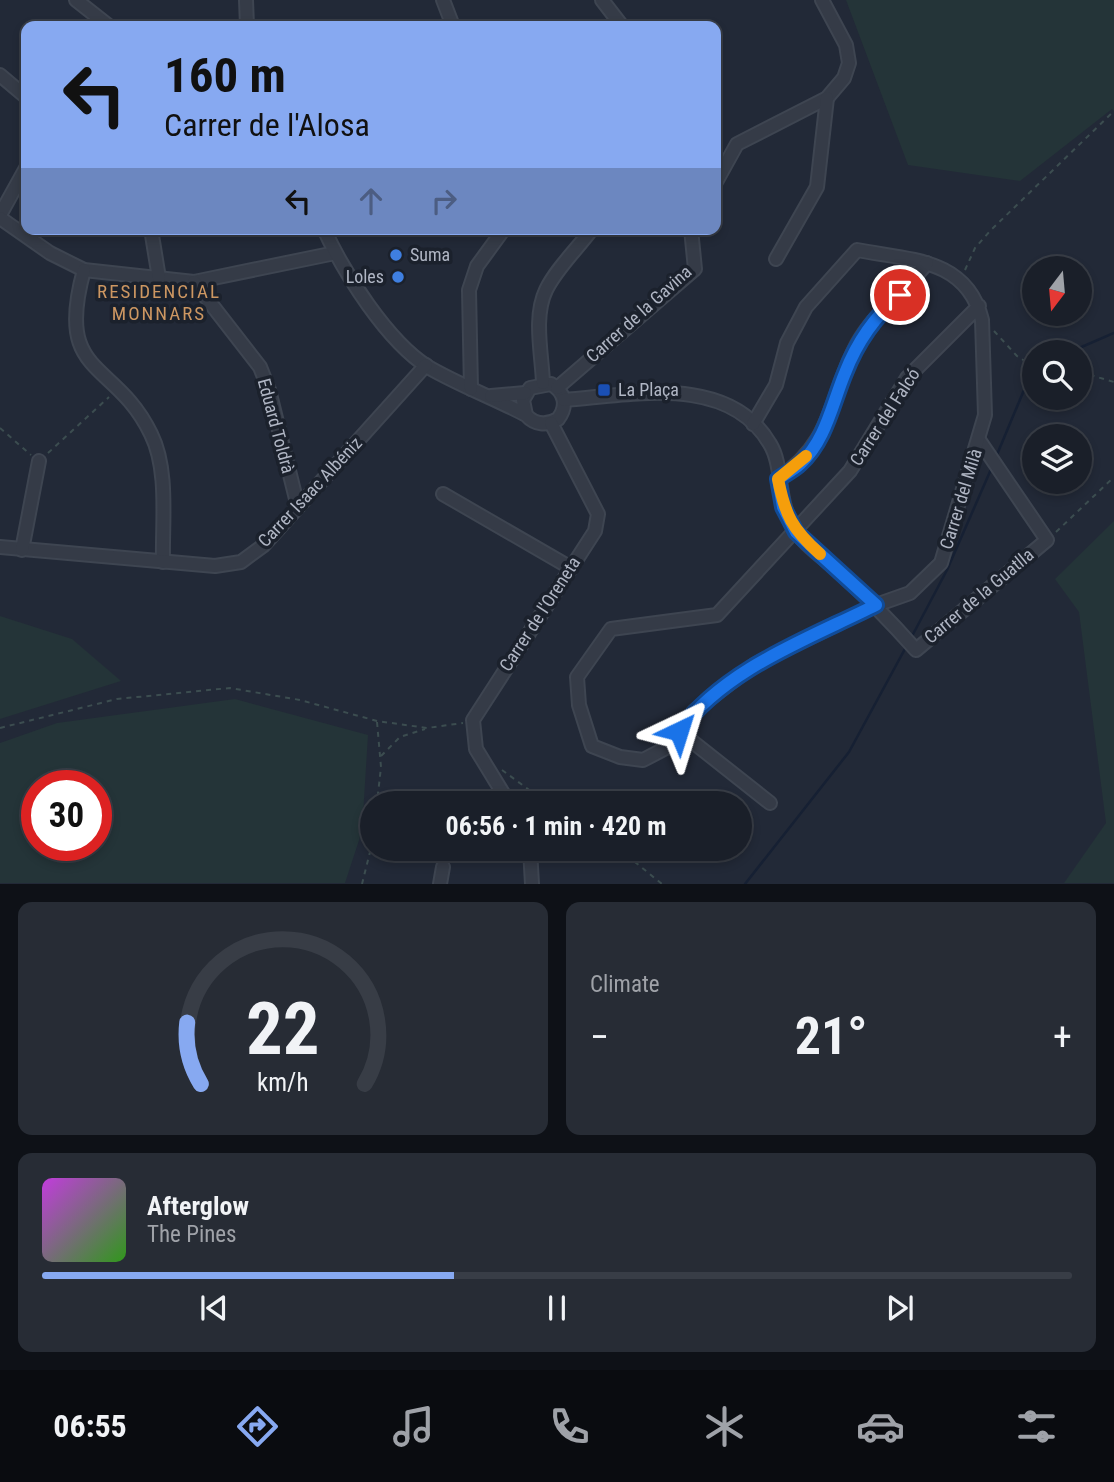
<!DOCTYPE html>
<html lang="en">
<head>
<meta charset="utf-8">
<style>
  body { margin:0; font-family:"Roboto Condensed",sans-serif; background:#272c35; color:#f1f3f6; height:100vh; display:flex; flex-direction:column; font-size:26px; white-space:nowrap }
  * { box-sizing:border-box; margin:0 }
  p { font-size:23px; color:#9fa2a8 }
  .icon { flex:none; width:38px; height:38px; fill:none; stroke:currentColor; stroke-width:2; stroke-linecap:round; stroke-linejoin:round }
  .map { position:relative; height:884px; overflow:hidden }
  .details { display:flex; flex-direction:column; gap:18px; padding:18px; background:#0e1117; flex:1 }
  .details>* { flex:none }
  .top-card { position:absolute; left:21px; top:21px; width:700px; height:214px; border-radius:14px; box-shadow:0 4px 10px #0003,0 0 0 2px #383d46; background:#87a9f1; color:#111; overflow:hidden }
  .needle { width:46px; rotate:196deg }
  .fabs { position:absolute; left:1022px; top:256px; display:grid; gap:14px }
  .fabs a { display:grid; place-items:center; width:70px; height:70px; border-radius:50%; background:#1a1f29; box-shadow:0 4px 10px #0003,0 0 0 2px #383d46; font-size:35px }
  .speed { position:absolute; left:21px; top:770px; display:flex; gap:14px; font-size:35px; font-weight:700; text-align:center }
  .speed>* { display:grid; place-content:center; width:91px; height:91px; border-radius:50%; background:#1a1f29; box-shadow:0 4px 10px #0003,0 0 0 2px #383d46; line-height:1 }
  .speed .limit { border:10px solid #d22; background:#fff; color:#111 }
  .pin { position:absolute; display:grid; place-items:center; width:60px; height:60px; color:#fff; margin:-30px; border:4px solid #fff; border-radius:50%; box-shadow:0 2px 7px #0007 }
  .me { position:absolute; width:77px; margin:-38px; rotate:41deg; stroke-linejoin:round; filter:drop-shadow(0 0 5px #0008) }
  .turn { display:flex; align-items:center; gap:24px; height:147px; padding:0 28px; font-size:32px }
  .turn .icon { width:91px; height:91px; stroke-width:2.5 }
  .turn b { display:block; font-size:49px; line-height:60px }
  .lanes { display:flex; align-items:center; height:66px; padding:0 28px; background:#0003; justify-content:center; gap:35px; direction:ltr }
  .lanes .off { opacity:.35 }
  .big { font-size:52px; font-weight:700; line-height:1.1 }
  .details .card { flex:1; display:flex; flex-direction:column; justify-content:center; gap:10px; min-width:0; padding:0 24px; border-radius:14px; background:#272c35 }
  .details .dial { align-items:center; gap:0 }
  .dial svg { height:182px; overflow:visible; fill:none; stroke:#383d46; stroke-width:7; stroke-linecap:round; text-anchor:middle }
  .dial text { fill:#f1f3f6; stroke:none }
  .song { display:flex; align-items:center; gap:21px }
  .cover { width:84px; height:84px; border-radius:10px; background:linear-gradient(135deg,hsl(290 70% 55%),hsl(110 70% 35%)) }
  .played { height:7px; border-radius:4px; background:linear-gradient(90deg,#87a9f1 40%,#383d46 40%) }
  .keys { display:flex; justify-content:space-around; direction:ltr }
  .heat { display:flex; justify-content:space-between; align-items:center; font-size:38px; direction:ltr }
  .details .tiles { flex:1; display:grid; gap:18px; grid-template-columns:1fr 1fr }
  .card:last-child { grid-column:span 2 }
  .trip { position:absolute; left:360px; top:791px; width:392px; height:70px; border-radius:35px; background:#1a1f29; box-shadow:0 4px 10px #0003,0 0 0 2px #383d46; font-weight:700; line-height:70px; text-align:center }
  .tabs { display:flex; height:112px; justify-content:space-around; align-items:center; background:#0a0c10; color:#9fa2a8 }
  .tabs .icon { width:49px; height:49px }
  .tabs .active { color:#87a9f1 }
  .tabs b { font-size:32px; color:#f1f3f6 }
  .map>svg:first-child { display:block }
</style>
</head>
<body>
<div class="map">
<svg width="1114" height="884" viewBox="0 0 1114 884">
  <rect width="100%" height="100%" fill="#222937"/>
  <g fill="#243438" fill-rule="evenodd">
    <path d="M 846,0 L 1114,0 L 1114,111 L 1112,109 L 1020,181 L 908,165 Z"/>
    <path d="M 1114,521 L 1114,883 L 1064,883 L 1106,823 L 1079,612 L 1055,579 Z"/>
    <path d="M 0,616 L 72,639 L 121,681 L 0,719 Z"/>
    <path d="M 235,699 L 368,735 L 362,831 L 345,883 L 0,883 L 0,743 L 57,723 ZM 37,786 L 96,786 L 96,845 L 37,845 Z"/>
  </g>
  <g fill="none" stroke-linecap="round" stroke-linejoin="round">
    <g stroke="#162033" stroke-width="2.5">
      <path d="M 1070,352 L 1114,333"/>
      <path d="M 996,457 L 1024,390 L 1034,382"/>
      <path d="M 911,638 L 947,570 L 992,467"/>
      <path d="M 745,884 L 849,752 L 906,647"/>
    </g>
    <g stroke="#3e4551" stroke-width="16">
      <g id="minor">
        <path d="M 76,0 L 109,26"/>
        <path d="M 246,0 L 247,26"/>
        <path d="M 443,0 L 453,26"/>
        <path d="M 602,0 L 622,26"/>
        <path d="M 0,75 L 26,97"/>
        <path d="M 716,182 L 737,144 L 827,98 L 844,78 L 849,63 L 846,45 L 822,0"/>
        <path d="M 0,215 L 26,168"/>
        <path d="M 0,218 L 50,253 L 84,270 L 194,282 L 335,253"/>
        <path d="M 151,229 L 159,278"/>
        <path d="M 324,229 C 344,273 387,341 428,367 C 459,385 494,398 526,415 C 535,425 546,426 558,419 C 568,406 565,392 551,384 L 530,388 L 523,400 L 526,415"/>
        <path d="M 776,259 L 817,187 L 827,98"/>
        <path d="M 84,270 C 54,378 115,359 151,434 C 169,470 162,522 163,562"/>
        <path d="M 194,282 L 260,367 L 269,390 L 298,507"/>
        <path d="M 543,383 C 542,354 533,317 546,290 C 556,269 578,248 592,229"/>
        <path d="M 557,388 L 695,269 L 691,229"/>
        <path d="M 471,389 L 469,290 L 477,266 L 504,229"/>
        <path d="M 491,396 L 525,393"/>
        <path d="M 564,400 C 631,395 729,373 770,444 C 784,467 776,500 795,530 C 805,546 827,560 841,574 C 868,598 892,623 916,650 L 1047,540 L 979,440"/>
        <path d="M 753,424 L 776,385 L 787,343 L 806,307 L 857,250 C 909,260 967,258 982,320 L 985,415 L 941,563 L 910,593 L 876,605 L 754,665 L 694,711 L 666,748 L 643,760 L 620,757 L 592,746 L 579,705 L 577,677 L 611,629 L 717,615 L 850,471 L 907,378 L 979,306"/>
        <path d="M 778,479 C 835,440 828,398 857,344 C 874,313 905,291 927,263"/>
        <path d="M 443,494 L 571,568"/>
        <path d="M 0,547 L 215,566 L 241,562 L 264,545 L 426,365"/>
        <path d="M 22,550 L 39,461"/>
        <path d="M 679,731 L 770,803"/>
        <path d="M 509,803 L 476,749 L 473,720 L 595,531 L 598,514 L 551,423"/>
        <path d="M 530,849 L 532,884"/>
        <path d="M 440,884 L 443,867"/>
      </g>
    </g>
    <g stroke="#3c4d50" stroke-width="2" stroke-dasharray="5 5" stroke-linecap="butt">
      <path d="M 965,270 L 975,248 L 991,230 L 1114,111"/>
      <path d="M 994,331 L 1017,356 L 1034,367"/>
      <path d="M 1080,372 L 1114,382"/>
      <path d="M 0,428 L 31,455"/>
      <path d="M 48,453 L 109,397"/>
      <path d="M 1056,532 L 1114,477"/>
      <path d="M 377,722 L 381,767 L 377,803"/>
      <path d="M 0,728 L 117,699 L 230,688 L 300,700 L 377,721 L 427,728 L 463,723"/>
      <path d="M 381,756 L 400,737 L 425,729"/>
      <path d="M 502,770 L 547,803"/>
      <path d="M 619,849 L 662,884"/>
      <path d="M 362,884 L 373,840"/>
    </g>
    <use href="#minor" stroke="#353b47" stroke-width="12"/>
  </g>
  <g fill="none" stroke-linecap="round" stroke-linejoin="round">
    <g stroke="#114b97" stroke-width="18">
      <path id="route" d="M 679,731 C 726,668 808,639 876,605 L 796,532 L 783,507 L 778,479 C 785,474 794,470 800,464 C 826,440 832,404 845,373 C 857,342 875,316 900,295"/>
    </g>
    <use href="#route" stroke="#1a73e8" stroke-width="12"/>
    <path stroke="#f59e0b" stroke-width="12" d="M 806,456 L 778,479 C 785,515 792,529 820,554"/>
  </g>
  <g fill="#3f7fe0" stroke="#1b212c" stroke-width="2.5">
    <circle cx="396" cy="255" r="7"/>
    <circle cx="398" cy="277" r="7"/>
  </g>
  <rect fill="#1a4fb4" stroke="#1b212c" stroke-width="2.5" x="597" y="383" width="14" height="14" rx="3.5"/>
  <g text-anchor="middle" stroke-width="7" stroke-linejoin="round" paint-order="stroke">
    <g font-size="18" fill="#b0b6c4" stroke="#1b212c" text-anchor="start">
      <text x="410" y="261">Suma</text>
      <text x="384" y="283" text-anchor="end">Loles</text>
      <text x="618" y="396">La Plaça</text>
    </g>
    <g font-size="18" fill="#b0b6c4" stroke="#1b212c">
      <text transform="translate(639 314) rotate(-42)" y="6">Carrer de la Gavina</text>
      <text transform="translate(885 417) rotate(-57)" y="6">Carrer del Falcó</text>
      <text transform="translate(276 426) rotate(75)" y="6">Eduard Toldrà</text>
      <text transform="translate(310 492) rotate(-47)" y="6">Carrer Isaac Albéniz</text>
      <text transform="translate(961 499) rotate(-73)" y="6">Carrer del Milà</text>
      <text transform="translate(979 596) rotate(-40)" y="6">Carrer de la Guatlla</text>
      <text transform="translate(540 614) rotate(-57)" y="6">Carrer de l'Oreneta</text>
    </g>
    <g font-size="19" letter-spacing="2" fill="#cd9762" stroke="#1b212c">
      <text x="159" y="298">RESIDENCIAL<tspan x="159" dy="22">MONNARS</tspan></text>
    </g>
  </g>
</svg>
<div class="fabs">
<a><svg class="needle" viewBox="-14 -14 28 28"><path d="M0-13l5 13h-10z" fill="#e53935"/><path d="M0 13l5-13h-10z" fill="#9fa2a8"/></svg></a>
<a><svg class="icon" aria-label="search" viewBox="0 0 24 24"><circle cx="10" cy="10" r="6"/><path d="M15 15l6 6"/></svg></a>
<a><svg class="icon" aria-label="layers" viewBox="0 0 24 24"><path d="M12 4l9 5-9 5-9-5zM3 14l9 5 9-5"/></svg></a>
</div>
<div class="speed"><div class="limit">30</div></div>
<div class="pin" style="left:900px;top:295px;background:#d93025"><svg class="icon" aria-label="arrive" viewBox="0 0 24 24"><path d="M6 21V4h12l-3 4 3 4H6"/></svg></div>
<svg class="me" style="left:679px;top:731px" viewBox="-20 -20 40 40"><path d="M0-17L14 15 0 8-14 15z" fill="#1a73e8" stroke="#fff" stroke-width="4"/></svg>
<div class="trip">06:56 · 1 min · 420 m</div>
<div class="top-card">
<div class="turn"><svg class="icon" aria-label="left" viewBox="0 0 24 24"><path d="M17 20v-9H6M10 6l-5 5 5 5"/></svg><div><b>160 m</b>Carrer de l'Alosa</div></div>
<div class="lanes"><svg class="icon" aria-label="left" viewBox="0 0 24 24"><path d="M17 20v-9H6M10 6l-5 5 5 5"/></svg><svg class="icon off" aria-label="ahead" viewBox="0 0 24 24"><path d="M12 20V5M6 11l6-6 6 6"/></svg><svg class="icon off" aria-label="right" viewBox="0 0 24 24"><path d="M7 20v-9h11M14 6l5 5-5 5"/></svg></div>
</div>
</div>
<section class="details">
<div class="tiles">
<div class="card dial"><svg viewBox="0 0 100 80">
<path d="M14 69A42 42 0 1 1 86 69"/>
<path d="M14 69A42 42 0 0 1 8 42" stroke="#87a9f1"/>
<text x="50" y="56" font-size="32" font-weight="700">22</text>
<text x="50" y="72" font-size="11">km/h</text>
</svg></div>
<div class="card"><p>Climate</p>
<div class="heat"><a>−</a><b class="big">21°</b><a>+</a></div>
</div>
<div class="card">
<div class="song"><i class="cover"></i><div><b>Afterglow</b><p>The Pines</p></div></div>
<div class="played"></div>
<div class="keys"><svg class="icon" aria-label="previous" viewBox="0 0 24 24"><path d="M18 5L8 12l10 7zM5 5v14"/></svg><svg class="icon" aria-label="pause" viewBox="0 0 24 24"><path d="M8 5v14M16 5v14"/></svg><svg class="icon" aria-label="next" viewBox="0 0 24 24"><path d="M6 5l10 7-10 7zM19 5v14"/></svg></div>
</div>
</div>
</section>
<nav class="tabs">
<b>06:55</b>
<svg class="icon active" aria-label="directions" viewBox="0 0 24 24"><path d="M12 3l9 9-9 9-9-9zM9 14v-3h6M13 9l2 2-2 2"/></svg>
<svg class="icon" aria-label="music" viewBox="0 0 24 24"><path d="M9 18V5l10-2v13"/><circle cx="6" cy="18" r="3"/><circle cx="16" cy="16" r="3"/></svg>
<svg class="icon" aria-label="phone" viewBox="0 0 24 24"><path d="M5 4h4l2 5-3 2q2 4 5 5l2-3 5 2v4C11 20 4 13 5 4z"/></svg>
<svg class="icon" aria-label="climate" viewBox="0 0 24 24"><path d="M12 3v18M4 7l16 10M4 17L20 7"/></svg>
<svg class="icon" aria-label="car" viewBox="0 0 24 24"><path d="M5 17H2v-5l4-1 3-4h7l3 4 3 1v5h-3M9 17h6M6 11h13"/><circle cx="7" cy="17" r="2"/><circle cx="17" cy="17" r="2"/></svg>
<svg class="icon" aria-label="filters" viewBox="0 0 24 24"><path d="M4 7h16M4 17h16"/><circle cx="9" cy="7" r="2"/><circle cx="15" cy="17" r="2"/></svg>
</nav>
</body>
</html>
